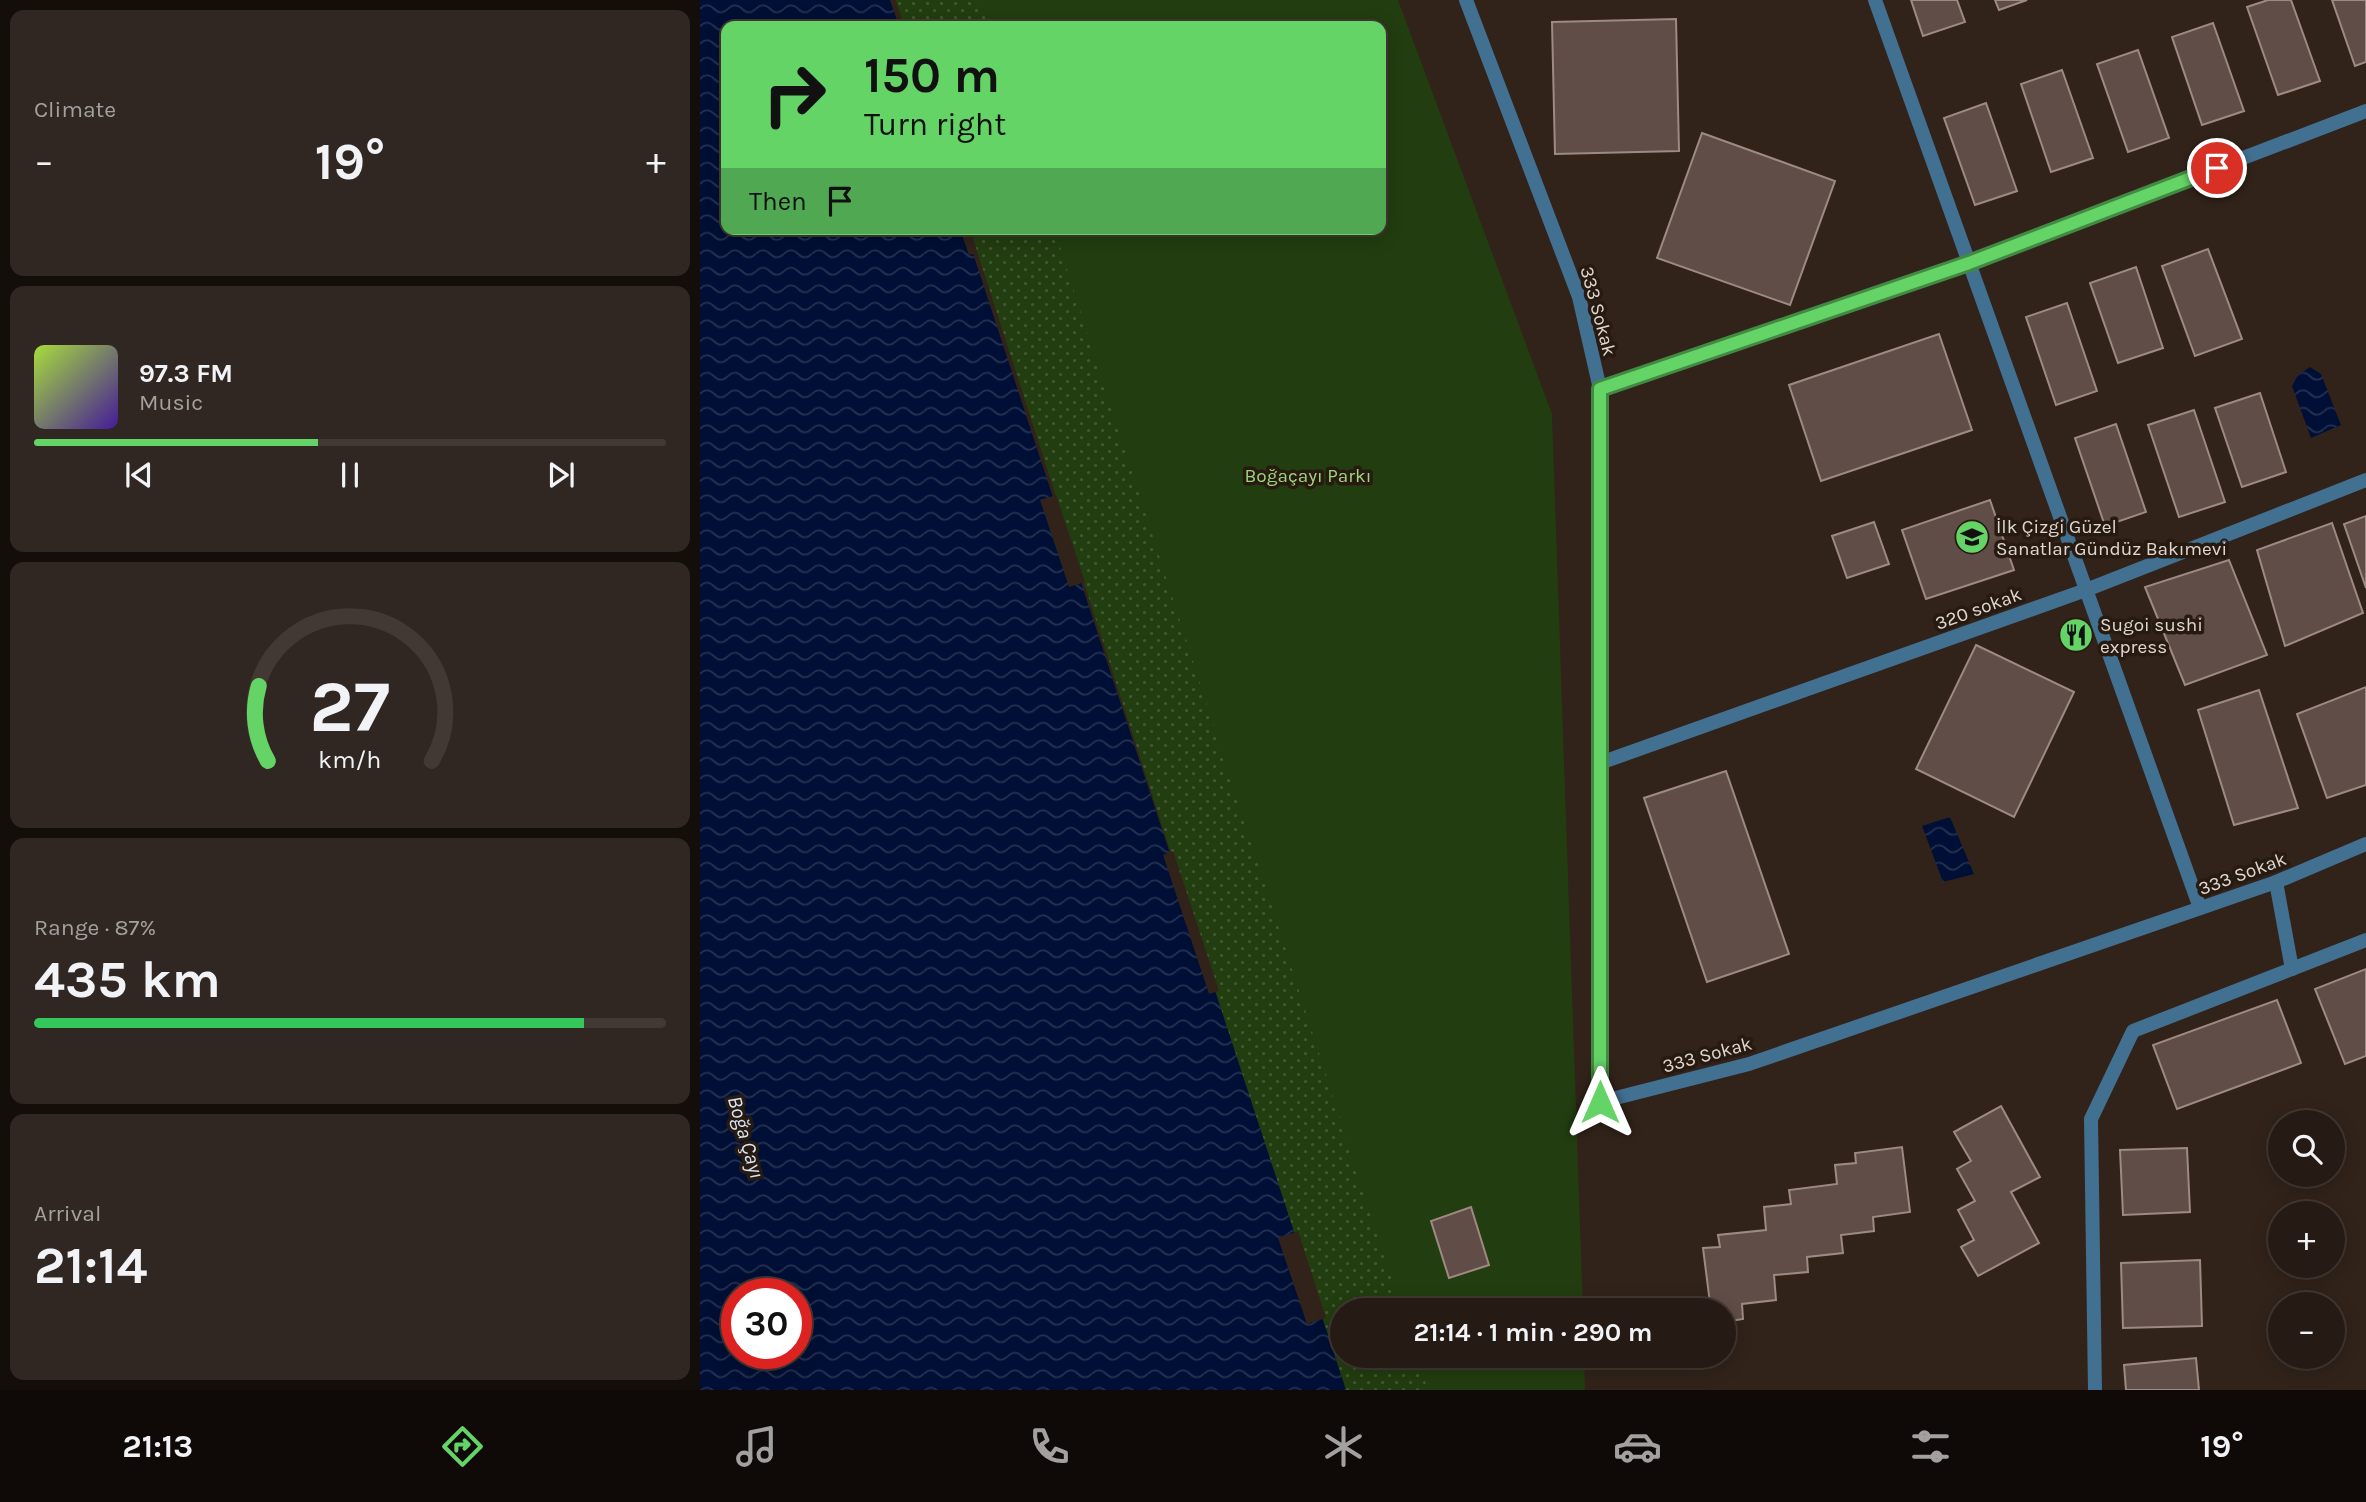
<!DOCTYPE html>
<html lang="en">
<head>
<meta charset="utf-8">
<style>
  body { margin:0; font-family:Karla,sans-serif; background:#312722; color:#f1f3f6; height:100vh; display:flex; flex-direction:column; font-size:26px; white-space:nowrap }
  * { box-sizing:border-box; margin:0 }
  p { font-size:23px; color:#a3a1a0 }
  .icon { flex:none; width:38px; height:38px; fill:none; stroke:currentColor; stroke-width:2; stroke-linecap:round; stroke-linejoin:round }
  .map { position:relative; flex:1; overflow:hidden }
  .sheet { display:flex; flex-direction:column; gap:10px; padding:10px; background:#140e0b; width:700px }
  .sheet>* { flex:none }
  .top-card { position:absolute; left:21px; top:21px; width:665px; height:214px; border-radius:14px; box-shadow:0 4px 18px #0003,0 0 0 2px #423834; background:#65d467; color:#111; overflow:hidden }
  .controls { position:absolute; left:1568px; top:1110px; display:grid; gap:14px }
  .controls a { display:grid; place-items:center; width:77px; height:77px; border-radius:50%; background:#251a14; box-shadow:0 4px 18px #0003,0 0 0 2px #423834; font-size:35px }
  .speed { position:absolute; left:21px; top:1278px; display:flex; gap:14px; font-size:35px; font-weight:700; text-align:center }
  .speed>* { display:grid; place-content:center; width:91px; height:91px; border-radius:50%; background:#251a14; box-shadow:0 4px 18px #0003,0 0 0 2px #423834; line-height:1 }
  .speed .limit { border:10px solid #d22; background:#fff; color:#111 }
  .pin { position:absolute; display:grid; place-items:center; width:60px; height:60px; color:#fff; margin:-30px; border:4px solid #fff; border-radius:50%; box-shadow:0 2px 7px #0007 }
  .me { position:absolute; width:77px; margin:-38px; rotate:0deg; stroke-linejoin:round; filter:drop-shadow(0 0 5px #0008) }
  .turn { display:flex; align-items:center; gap:24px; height:147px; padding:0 28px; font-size:32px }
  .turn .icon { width:91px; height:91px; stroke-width:2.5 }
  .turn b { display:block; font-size:49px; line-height:60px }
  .then { display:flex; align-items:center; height:66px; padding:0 28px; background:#0003; gap:14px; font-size:26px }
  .big { font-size:52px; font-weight:700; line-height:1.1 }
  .sheet .tile { flex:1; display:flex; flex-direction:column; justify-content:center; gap:10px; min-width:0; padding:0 24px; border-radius:14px; background:#312722 }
  .sheet .dial { align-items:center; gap:0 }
  .dial svg { height:182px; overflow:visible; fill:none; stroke:#423834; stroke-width:7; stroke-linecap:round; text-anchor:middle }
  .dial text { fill:#f1f3f6; stroke:none }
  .song { display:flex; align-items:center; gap:21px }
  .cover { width:84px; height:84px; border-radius:10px; background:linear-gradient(135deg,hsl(80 70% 55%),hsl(260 70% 35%)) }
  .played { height:7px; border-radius:4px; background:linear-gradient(90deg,#65d467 45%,#423834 45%) }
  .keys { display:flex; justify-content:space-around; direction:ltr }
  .heat { display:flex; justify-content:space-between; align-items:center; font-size:38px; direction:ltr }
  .charge { height:10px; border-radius:5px; background:linear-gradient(90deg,#34c759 87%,#423834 0) }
  .trip { position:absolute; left:630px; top:1298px; width:406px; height:70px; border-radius:35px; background:#251a14; box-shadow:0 4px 18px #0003,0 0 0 2px #423834; font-weight:700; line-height:70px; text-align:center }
  .dock { display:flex; height:112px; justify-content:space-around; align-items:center; background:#0f0a08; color:#a3a1a0 }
  .dock .icon { width:49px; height:49px }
  .dock .selected { color:#65d467 }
  .dock b { font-size:32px; color:#f1f3f6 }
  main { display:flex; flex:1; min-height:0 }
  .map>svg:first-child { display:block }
</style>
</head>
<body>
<main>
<section class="sheet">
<div class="tile"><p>Climate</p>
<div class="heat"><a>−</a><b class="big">19°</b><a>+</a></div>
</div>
<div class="tile">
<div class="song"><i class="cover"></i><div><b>97.3 FM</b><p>Music</p></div></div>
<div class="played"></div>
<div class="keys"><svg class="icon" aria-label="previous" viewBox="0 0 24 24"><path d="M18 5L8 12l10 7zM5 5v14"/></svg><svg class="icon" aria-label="pause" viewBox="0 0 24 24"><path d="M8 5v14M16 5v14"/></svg><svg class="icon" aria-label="next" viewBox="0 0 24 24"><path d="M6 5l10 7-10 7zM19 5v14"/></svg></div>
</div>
<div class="tile dial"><svg viewBox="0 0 100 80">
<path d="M14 69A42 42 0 1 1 86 69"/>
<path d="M14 69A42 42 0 0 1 10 36" stroke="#65d467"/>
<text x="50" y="56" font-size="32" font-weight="700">27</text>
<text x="50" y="72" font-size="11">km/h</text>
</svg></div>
<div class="tile"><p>Range · 87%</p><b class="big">435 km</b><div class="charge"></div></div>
<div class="tile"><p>Arrival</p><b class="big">21:14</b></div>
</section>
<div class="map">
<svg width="1666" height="1390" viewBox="0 0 1666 1390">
  <defs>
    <pattern id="garden-dots" width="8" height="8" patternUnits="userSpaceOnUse" patternTransform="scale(1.75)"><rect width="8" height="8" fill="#223d0f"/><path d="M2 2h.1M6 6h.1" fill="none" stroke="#425831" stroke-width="1.8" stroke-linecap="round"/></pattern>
    <pattern id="water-waves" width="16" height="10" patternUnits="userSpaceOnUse" patternTransform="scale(1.75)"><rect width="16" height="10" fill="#000f35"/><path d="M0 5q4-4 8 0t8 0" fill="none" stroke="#253151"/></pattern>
  </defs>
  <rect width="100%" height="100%" fill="#31231a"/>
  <path fill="#223d0f" d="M 196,0 L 698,0 L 852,414 L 883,1311 L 642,1311 L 642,1356 L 884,1356 L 885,1390 L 644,1390 L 270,229 L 681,229 L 681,26 L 204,26 Z"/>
  <g fill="url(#garden-dots)">
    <path d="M 196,0 L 281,0 L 289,26 L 204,26 Z"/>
    <path d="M 270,229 L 354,229 L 702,1311 L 642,1311 L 642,1356 L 717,1356 L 728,1390 L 644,1390 Z"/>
  </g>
  <g fill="url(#water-waves)" fill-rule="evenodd">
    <path d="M 0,0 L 190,0 L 199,26 L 26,26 L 26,229 L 265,229 L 646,1390 L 0,1390 ZM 37,1293 L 96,1293 L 96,1353 L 37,1353 Z"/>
    <path d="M 1610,367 L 1621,374 L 1641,425 L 1611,438 L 1592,386 L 1598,375 Z"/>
    <path d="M 1250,817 L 1274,874 L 1243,882 L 1222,826 Z"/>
  </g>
  <g fill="#31231a">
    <path d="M 260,229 L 269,229 L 277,253 L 269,255 Z"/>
    <path d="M 356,495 L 385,582 L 369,587 L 340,500 Z"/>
    <path d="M 473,851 L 519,991 L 509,994 L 463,855 Z"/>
    <path d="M 598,1231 L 626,1318 L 607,1324 L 578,1238 Z"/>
  </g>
  <g fill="#604d47" stroke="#9e8983" stroke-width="2">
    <path d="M 1211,0 L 1257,0 L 1265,22 L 1223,36 Z"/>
    <path d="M 1295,0 L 1327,0 L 1299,10 Z"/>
    <path d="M 1568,0 L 1591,0 L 1620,81 L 1578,95 L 1547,7 Z"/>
    <path d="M 1632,0 L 1666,0 L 1666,62 L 1655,66 Z"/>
    <path d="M 976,19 L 979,151 L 855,154 L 852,22 Z"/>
    <path d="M 1513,23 L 1544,111 L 1502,125 L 1472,37 Z"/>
    <path d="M 1438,50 L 1469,138 L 1428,152 L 1397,64 Z"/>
    <path d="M 1362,70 L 1393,158 L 1351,172 L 1321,84 Z"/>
    <path d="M 1286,103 L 1317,191 L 1275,205 L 1244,118 Z"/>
    <path d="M 1002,133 L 1135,181 L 1090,305 L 957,258 Z"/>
    <path d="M 1508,249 L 1542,339 L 1495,356 L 1462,266 Z"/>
    <path d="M 1436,267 L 1463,348 L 1418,363 L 1390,283 Z"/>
    <path d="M 1367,303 L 1397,391 L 1356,405 L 1326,317 Z"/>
    <path d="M 1239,334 L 1272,430 L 1121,481 L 1089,385 Z"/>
    <path d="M 1560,393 L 1586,472 L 1542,487 L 1515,408 Z"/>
    <path d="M 1494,410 L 1525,502 L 1479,517 L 1448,425 Z"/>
    <path d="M 1416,424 L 1446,512 L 1405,526 L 1375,438 Z"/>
    <path d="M 1290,500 L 1314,570 L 1226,599 L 1202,530 Z"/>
    <path d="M 1666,516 L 1666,588 L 1644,524 Z"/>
    <path d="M 1174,522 L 1189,564 L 1147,578 L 1132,536 Z"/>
    <path d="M 1632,523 L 1663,613 L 1585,646 L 1557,550 Z"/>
    <path d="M 1529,560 L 1567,655 L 1485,685 L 1445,587 Z"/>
    <path d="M 1276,645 L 1374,692 L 1314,817 L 1216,769 Z"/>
    <path d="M 1666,687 L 1666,785 L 1627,798 L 1597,714 Z"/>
    <path d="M 1559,690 L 1598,808 L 1534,825 L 1498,710 Z"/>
    <path d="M 1026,771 L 1089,954 L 1007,982 L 944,798 Z"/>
    <path d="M 1666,969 L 1666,1056 L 1645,1064 L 1615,989 Z"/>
    <path d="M 1577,1000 L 1601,1063 L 1477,1109 L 1453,1045 Z"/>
    <path d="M 1301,1106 L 1340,1177 L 1311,1192 L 1339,1243 L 1278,1276 L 1261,1247 L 1274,1240 L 1258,1210 L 1275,1201 L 1257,1169 L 1271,1161 L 1254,1132 Z"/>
    <path d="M 1202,1147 L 1210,1212 L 1173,1217 L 1174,1231 L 1141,1235 L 1143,1253 L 1107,1257 L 1108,1272 L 1074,1275 L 1076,1300 L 1042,1304 L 1043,1319 L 1024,1322 L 1024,1311 L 1011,1311 L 1003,1248 L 1020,1247 L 1018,1235 L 1066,1230 L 1064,1207 L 1091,1204 L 1089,1190 L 1137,1184 L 1135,1165 L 1156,1163 L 1155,1153 Z"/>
    <path d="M 1487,1148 L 1490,1212 L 1423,1215 L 1420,1150 Z"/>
    <path d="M 771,1207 L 789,1265 L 749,1278 L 731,1221 Z"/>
    <path d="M 1500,1260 L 1502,1326 L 1423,1328 L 1421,1263 Z"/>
    <path d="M 1496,1358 L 1499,1390 L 1426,1390 L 1424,1365 Z"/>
  </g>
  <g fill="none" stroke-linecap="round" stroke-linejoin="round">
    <g stroke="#427091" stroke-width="14">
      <path d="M 1576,882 L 1592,969"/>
      <path d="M 1395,1390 L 1391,1119 L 1433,1031 L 1666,940"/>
    </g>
    <g stroke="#427091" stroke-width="14">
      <path d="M 766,0 L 879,297 L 900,389 L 900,1102 L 1049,1064 L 1576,882 L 1666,844"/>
      <path d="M 1175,0 L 1500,908"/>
      <path d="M 900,389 L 1269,263 L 1666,111"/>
      <path d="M 900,763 L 1386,590 L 1666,480"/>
    </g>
  </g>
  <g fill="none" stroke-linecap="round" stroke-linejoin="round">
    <g stroke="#428a43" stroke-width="18">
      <path id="route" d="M 900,1102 L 900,389 L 1269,263 L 1517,168"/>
    </g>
    <use href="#route" stroke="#65d467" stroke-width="12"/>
  </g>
  <defs>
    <g id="school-disc" transform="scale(1.75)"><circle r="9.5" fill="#65d467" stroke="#271a11"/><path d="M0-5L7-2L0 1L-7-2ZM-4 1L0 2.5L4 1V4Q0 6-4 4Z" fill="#111"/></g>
    <g id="restaurant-disc" transform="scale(1.75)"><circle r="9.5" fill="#65d467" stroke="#271a11"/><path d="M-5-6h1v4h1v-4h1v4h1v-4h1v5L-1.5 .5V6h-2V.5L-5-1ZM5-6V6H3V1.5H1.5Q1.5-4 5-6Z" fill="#111"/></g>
  </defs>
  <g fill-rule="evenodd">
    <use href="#school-disc" x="1272" y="537"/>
    <use href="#restaurant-disc" x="1376" y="635"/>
  </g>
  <g text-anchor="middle" stroke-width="7" stroke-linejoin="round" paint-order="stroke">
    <g font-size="19" fill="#e1d7d1" stroke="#271a11">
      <text transform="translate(899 311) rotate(75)" y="7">333 Sokak</text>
      <text transform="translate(1278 608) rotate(-20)" y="7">320 sokak</text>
      <text transform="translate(1542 873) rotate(-20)" y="7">333 Sokak</text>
      <text transform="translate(1007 1054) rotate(-15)" y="7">333 Sokak</text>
    </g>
    <g font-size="19" fill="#9ed67d" stroke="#271a11">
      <text x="608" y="482">Boğaçayı Parkı</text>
    </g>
    <g font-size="19" fill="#e1d7d1" stroke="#271a11" text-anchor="start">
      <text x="1296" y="533">İlk Çizgi Güzel<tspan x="1296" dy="22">Sanatlar Gündüz Bakımevi</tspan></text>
      <text x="1400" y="631">Sugoi sushi<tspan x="1400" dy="22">express</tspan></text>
    </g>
    <g font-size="21" font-style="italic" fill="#d9e5f6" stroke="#271a11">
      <text transform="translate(46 1137) rotate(74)" y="7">Boğa Çayı</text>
    </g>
  </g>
</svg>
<div class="controls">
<a><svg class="icon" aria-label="search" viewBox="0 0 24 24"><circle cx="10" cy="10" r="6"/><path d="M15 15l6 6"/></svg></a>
<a>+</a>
<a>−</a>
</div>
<div class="speed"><div class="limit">30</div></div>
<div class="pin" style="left:1517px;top:168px;background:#d93025"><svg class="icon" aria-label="arrive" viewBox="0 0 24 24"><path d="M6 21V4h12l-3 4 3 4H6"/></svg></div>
<svg class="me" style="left:900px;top:1102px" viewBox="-20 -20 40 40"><path d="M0-17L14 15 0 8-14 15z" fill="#65d467" stroke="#fff" stroke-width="4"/></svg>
<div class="trip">21:14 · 1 min · 290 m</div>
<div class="top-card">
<div class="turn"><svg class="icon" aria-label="right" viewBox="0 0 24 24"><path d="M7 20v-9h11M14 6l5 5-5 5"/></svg><div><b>150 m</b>Turn right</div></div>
<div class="then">Then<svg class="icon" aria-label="arrive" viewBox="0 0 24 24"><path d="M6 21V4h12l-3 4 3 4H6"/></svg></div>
</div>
</div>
</main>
<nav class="dock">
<b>21:13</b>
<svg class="icon selected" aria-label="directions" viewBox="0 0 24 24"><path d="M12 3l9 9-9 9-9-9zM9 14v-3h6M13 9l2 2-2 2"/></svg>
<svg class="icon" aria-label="music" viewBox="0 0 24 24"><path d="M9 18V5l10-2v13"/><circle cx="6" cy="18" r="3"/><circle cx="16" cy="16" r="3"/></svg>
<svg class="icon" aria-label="phone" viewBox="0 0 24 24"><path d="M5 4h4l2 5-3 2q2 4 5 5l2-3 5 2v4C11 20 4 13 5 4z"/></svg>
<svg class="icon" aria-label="climate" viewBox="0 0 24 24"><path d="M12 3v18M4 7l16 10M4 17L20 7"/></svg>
<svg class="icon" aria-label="car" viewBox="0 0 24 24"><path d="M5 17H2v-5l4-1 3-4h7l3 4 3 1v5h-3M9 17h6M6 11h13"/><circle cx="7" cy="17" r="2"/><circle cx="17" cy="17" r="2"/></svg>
<svg class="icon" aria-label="filters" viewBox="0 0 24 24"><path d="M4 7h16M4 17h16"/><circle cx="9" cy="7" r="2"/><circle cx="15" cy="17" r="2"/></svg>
<b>19°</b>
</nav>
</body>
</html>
